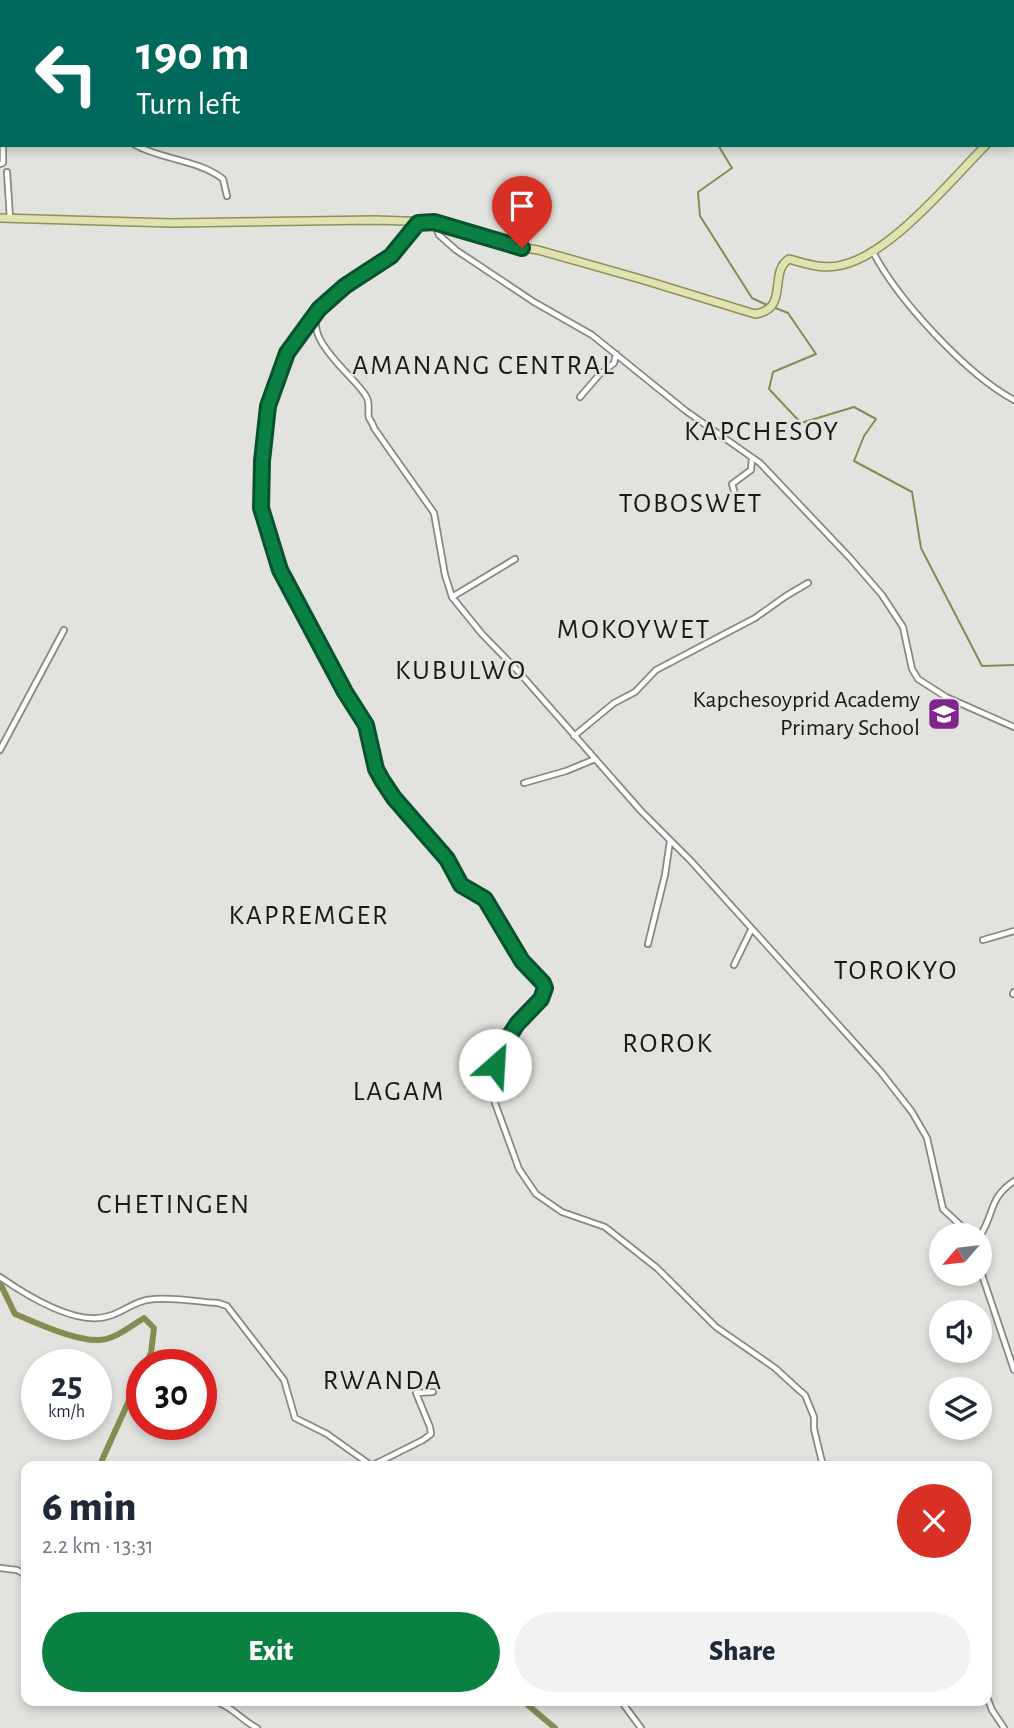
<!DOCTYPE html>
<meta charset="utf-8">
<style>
body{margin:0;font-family:"Alegreya Sans",sans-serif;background:#f2f2f3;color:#1f2937;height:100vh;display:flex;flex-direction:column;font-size:26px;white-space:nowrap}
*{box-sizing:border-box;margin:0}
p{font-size:23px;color:#747a83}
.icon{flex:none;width:38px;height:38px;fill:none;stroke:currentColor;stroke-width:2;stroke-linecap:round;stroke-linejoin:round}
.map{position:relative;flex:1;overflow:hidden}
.details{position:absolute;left:21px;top:1461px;width:971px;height:245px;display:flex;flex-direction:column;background:#fff;border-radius:14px;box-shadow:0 4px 10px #0003}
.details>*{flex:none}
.top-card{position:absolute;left:0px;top:0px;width:1015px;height:147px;box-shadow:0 4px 10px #0003;background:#00695c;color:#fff;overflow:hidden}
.needle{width:46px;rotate:242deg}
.fabs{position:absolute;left:929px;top:1223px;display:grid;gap:14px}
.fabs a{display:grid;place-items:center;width:63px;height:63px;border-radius:50%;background:#fff;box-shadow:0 4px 10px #0003;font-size:35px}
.speed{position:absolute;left:21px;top:1349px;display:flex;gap:14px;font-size:35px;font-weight:700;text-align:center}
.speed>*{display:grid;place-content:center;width:91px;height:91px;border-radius:50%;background:#fff;box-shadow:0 4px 10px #0003;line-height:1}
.speed small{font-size:18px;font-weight:400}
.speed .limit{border:10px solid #d22;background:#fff;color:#111}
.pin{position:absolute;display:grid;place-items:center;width:60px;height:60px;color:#fff;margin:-72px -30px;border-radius:50% 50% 50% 0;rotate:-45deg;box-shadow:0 0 7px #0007}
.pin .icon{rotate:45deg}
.me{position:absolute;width:77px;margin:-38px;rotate:26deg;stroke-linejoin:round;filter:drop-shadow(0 0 5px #0008)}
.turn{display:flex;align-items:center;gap:24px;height:147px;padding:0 21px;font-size:32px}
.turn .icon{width:91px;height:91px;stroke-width:2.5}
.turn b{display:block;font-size:49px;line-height:60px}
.round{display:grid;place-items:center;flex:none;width:74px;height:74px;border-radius:37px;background:#f2f2f3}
.head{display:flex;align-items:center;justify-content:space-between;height:119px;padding:0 21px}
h1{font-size:42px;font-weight:800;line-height:52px}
.primary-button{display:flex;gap:14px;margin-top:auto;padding:14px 21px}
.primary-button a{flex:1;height:80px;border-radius:42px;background:#0b8043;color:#fff;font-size:28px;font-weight:800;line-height:80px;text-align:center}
.primary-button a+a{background:#f2f2f3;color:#1f2937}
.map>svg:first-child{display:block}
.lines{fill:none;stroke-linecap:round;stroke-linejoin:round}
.stream{stroke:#878b52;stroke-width:2}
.river{stroke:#878b52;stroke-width:6}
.minor-casing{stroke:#878784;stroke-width:8}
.major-casing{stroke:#8d9158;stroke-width:10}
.minor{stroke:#fff;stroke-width:4.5}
.major{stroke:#e0e3b0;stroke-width:7}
.route-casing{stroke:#07532c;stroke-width:18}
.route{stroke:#0b8043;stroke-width:12}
.labels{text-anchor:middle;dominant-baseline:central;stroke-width:5;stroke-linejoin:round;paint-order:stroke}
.poi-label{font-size:24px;fill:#191918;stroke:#e2e3df;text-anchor:end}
.quarter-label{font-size:28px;letter-spacing:2px;fill:#191918;stroke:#e2e3df}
</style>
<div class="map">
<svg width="1014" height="1728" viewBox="0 0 1014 1728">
<rect width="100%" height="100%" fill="#e2e3df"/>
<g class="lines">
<path class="stream" d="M608 0V2
M718 145 732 168 698 192 700 216 752 298 767 305
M773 307 788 313 816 354 773 372 769 389 801 423 854 407 876 419 864 436 854 461 912 492 921 548 982 666 1014 665"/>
<path class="river" d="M0 1283 15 1314C37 1323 75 1341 99 1340 114 1340 131 1326 144 1318L154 1328 151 1353 145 1365
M103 1466 102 1460 142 1372
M523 1701 555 1728"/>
<defs>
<path id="minor" d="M0 17 2 18
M0 130H2
M0 139H2
M135 145C163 160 199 160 223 179L227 196
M0 164 3 163V145
M7 172 10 218
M418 223 391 256 362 274 324 304C294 334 353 374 366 396 371 404 367 410 369 418 371 421 373 424 374 428L434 513 445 575 452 597 482 634 517 670 641 811 691 861 880 1071 912 1112 927 1138 943 1209 972 1236
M434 223 439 235 456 250 534 302 592 335 686 411 760 463 850 558 882 595 903 627 912 669 918 679 946 697 1014 727
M873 252C898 300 966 374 1014 400
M319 309 287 353 272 390 268 406 262 461 260 501 262 516 280 570 345 692 366 725 376 769 382 780 394 798 447 859 461 885 473 890 485 900 522 961 543 983 545 988 541 998 517 1024 499 1052 492 1079 495 1103 519 1169 536 1194 562 1212 605 1227 657 1268 716 1327 775 1368 799 1390 805 1395 814 1417V1429L823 1466
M580 397 599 375 614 363 616 354
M735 494 732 484 751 470 752 458
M452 597 515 559
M574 736 614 703 635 692 656 670 755 618 786 596 808 583
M0 750 64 630
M524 783 566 771 595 759
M983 940 1014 931
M648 944 665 875 670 841
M734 965 751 930
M1013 994 1014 992
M980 1236C995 1213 988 1199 1014 1181
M980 1269 1014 1370
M0 1277C26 1295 76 1327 109 1316 125 1311 136 1300 154 1299 175 1297 197 1302 218 1303L227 1306 284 1380 295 1418 327 1434 372 1466
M371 1466 423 1440 431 1434 430 1427 416 1393 433 1392
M0 1568 17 1570 26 1575
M987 1697 992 1710 1004 1728
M214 1701C232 1706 241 1720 257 1728
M621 1701 641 1728"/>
<path id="major" d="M1013 134 1014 133
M0 218 171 223 375 220 434 222 507 245 538 250 644 280 755 314C790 309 768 272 789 259 806 264 824 270 842 265 891 254 950 181 986 145"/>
</defs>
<use href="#minor" class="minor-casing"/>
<use href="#major" class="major-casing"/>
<use href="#minor" class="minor"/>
<use href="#major" class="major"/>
</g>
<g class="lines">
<defs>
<path id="route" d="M495 1065 499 1052 517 1024 541 999 545 988 543 983 522 961 485 899 461 885 447 859 394 798 382 780 376 769 366 725 345 692 280 570 261 508 262 461 268 406 287 353 319 309 345 286 391 256 418 223 434 222 522 248"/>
</defs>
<use href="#route" class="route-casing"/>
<use href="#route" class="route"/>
</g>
<defs>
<symbol id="school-square" viewBox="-11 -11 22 22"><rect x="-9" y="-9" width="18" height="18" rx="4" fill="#81238e" stroke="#e2e3df"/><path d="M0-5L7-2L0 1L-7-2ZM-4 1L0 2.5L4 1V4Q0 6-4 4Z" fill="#fff"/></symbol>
</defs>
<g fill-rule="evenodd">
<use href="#school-square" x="925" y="695" width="38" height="38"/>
</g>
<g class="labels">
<g class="poi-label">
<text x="920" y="700">Kapchesoyprid Academy<tspan x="920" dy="28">Primary School</tspan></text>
</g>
<g class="quarter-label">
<text x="484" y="366">AMANANG CENTRAL</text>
<text x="762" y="432">KAPCHESOY</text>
<text x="691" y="504">TOBOSWET</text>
<text x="634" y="630">MOKOYWET</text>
<text x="461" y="671">KUBULWO</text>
<text x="309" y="916">KAPREMGER</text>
<text x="896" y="971">TOROKYO</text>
<text x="668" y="1044">ROROK</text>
<text x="399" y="1092">LAGAM</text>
<text x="174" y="1205">CHETINGEN</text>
<text x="383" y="1381">RWANDA</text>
</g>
</g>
</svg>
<div class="fabs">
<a><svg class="needle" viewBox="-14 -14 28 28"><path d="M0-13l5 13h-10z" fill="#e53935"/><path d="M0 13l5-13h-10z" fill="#747a83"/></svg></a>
<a><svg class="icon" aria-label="sound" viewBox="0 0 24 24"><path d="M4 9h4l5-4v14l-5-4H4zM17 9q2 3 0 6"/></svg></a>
<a><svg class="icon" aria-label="layers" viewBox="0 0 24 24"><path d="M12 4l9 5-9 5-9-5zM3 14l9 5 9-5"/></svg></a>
</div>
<div class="speed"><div>25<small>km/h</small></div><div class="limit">30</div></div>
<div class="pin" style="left:522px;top:248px;background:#d93025"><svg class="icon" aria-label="arrive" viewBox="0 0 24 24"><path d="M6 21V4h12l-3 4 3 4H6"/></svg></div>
<svg class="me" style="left:495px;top:1065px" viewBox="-20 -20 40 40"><circle r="19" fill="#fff"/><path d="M0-13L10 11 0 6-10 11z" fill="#0b8043"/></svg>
<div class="top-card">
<div class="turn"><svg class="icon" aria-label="left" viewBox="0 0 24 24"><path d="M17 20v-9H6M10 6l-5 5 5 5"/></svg><div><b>190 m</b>Turn left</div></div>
</div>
<section class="details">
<div class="head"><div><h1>6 min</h1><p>2.2 km · 13:31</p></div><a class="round" style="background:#d93025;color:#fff"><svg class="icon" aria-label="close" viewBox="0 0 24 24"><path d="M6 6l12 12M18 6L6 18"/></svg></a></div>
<div class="primary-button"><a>Exit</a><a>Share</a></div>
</section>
</div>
